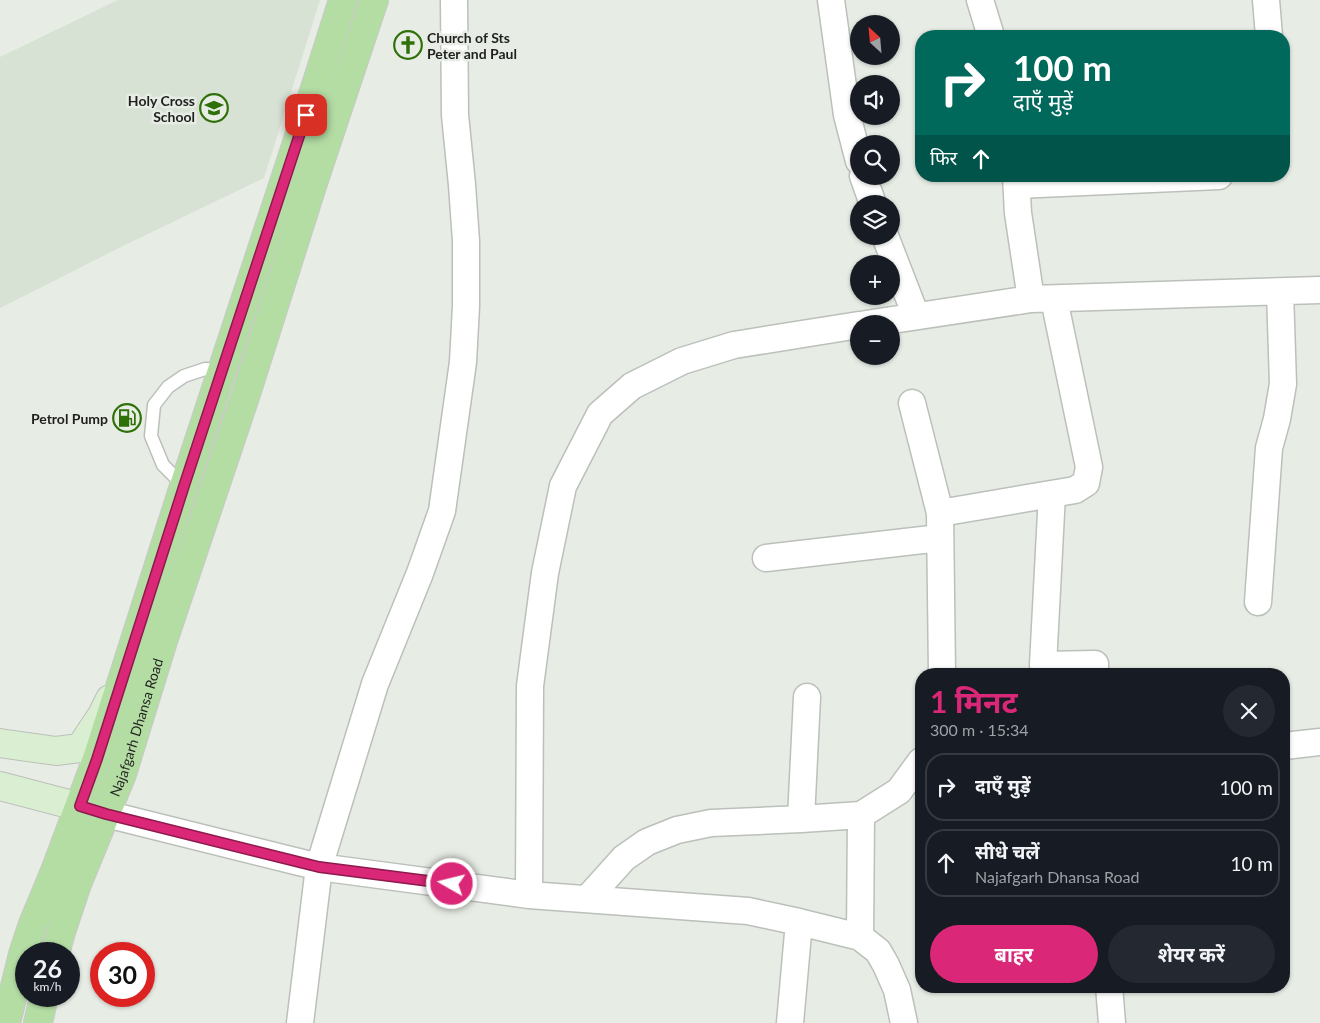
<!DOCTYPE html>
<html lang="hi">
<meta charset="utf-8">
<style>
body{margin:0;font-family:Lato,"Noto Sans Devanagari",sans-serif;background:#242831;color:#f1f3f6;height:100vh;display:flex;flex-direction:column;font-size:19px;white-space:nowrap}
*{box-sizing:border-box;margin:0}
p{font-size:16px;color:#9ea1a6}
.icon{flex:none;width:28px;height:28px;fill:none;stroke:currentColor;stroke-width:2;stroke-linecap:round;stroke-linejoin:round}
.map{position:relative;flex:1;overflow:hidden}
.sheet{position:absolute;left:915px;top:668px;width:375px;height:325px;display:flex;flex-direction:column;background:#171b24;border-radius:20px;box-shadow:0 1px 4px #0004}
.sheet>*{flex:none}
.hud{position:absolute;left:915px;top:30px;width:375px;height:152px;border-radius:20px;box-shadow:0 1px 4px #0004;background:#00695c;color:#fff;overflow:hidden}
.needle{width:32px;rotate:334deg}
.fabs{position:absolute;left:850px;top:15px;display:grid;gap:10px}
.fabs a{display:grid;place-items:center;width:50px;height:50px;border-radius:50%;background:#171b24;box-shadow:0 1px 4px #0004;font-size:25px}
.speed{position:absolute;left:15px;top:942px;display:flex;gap:10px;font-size:25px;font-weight:700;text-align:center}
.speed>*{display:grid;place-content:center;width:65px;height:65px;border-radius:50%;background:#171b24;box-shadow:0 1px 4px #0004;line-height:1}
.speed small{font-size:12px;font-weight:400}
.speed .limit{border:8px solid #d22;background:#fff;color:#111}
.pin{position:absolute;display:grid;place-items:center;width:42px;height:42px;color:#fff;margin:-21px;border-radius:10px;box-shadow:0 2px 8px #0006}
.me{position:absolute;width:55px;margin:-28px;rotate:278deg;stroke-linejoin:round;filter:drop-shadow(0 0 4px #0008)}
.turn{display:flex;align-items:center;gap:18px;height:105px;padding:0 15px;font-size:22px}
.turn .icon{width:65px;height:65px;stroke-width:2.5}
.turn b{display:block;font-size:35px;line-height:42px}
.then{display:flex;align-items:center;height:48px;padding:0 15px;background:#0003;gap:10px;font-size:19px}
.round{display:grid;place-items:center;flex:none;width:52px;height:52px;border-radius:26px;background:#242831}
.head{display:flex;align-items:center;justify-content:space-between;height:85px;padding:0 15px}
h1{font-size:30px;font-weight:700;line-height:38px;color:#db2777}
.button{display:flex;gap:10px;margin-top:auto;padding:10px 15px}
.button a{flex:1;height:58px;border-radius:30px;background:#db2777;color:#fff;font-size:20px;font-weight:700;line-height:58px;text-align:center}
.button a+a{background:#242831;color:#f1f3f6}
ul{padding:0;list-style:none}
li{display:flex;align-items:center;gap:15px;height:68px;margin:0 10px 8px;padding:0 5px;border:2px solid #363941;border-radius:20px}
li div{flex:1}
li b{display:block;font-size:19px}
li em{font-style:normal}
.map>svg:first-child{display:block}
.built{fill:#d7e1d4}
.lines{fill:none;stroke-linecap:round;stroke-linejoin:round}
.lane-casing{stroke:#bbc0ba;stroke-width:15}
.street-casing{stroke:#bbc0ba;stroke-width:29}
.secondary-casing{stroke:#bbc0ba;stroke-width:30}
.primary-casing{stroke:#c9c9c9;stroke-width:30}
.lane{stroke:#fff;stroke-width:12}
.street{stroke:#fff;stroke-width:26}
.secondary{stroke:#daeed1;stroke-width:28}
.primary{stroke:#b4dda4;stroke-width:28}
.route-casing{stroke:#8e194d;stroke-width:12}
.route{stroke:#db2777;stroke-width:9}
.labels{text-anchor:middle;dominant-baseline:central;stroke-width:5;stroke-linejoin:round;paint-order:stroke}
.poi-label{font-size:14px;font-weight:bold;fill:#1f201e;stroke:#e7ece5;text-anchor:end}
.street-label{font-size:14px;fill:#1f201e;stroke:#e7ece5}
</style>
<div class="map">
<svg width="1320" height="1023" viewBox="0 0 1320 1023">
<rect width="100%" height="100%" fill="#e7ece5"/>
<path class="built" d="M118 0H320L264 178 125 245 0 308V57Z"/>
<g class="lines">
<defs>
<path id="lane" d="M184 486 163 465 151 436 154 405 168 387 184 376 205 369 222 370"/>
<path id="street" d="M831 0 847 115 859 161
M980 0 991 36
M1266 0 1269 36
M863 176 873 204
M1016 176 1018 213 1031 299
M1017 185 1219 176
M885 236 916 316
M866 324 1031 299 1320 290
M912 403 940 513
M1052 494 1043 665 1095 664V674
M766 558 940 538
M1258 602 1269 448 1277 419 1283 384 1280 292
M942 674 940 513 1075 490 1086 483 1089 467 1054 299
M1284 746 1320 742
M106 814 319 867 529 895 748 911 799 922 860 937 878 951 886 965 897 990 904 1023
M801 819 807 697
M529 895 530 686 545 573 563 486 600 414 632 386 682 361 734 345 859 325
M588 898 624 858 647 842 677 830 711 823 801 819 861 815 899 791 921 761
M860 937 861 815
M1109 986 1112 1023
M300 1023 319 867 375 684 420 573 442 511 463 362 466 306V241L462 185 455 115 454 0
M790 1023 799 922"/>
<path id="secondary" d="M0 743 56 751 80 748 102 715 110 699
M0 786 103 813"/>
<g id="primary">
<path id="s1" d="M55 954 61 932 77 884 122 774 163 641 246 394 313 183 374 0"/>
<path d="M6 1023 23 954 33 924 55 871 97 759 184 486 318 79 343 0"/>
<path d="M38 1023 44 996"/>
</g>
</defs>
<use href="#lane" class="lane-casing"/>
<use href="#street" class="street-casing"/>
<use href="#secondary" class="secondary-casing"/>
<use href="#primary" class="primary-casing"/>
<use href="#lane" class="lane"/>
<use href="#street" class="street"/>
<use href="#secondary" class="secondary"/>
<use href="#primary" class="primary"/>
</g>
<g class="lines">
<defs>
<path id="route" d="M306 115 184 486 97 759 80 806 106 814 319 867 452 884"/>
</defs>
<use href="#route" class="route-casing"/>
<use href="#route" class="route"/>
</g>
<defs>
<symbol id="church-ring" viewBox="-11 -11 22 22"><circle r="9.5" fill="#e7ece5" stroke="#2f7008" stroke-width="1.5"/><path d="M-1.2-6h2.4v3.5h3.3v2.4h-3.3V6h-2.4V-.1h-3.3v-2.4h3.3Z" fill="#2f7008"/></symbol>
<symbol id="school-ring" viewBox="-11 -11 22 22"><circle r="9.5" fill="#e7ece5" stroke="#2f7008" stroke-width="1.5"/><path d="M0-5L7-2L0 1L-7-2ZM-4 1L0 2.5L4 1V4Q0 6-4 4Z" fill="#2f7008"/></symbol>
<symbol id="fuel-ring" viewBox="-11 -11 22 22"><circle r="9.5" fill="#e7ece5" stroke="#2f7008" stroke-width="1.5"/><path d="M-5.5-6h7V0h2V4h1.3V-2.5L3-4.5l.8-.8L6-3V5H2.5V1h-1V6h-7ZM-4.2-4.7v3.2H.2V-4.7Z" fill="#2f7008"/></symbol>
</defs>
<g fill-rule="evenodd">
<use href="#church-ring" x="392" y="29" width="32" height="32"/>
<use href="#school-ring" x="198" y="92" width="32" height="32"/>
<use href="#fuel-ring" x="111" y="402" width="32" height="32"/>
</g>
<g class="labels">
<g class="poi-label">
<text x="427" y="37" text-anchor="start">Church of Sts<tspan x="427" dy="16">Peter and Paul</tspan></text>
<text x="195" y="100">Holy Cross<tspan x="195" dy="16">School</tspan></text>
<text x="108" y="418">Petrol Pump</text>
</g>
<g class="street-label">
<text stroke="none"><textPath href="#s1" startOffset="241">Najafgarh Dhansa Road</textPath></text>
</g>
</g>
</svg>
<div class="fabs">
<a><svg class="needle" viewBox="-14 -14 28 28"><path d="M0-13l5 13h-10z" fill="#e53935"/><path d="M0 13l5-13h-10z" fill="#9ea1a6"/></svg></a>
<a><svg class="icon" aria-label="sound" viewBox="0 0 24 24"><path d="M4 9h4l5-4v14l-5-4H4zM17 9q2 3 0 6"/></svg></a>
<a><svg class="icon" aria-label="search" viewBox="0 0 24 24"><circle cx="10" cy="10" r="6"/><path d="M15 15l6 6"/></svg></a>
<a><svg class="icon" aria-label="layers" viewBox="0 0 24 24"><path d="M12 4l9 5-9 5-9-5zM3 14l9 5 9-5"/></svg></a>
<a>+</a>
<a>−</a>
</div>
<div class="speed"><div>26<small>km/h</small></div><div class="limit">30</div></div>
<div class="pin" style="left:306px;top:115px;background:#d93025"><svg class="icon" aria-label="arrive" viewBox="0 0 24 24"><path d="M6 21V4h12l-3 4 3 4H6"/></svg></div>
<svg class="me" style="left:452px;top:884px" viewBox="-20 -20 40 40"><circle r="17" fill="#db2777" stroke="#fff" stroke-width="3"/><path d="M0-11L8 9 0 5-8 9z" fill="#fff"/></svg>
<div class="hud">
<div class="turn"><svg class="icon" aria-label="right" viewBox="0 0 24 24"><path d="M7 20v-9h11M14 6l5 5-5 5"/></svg><div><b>100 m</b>दाएँ मुड़ें</div></div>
<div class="then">फिर<svg class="icon" aria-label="ahead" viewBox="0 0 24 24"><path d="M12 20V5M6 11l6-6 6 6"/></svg></div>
</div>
<section class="sheet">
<div class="head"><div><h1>1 मिनट</h1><p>300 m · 15:34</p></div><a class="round"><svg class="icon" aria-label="close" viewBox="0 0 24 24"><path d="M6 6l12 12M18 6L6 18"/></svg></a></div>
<ul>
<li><svg class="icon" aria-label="right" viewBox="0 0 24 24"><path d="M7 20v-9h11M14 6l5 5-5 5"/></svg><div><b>दाएँ मुड़ें</b></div><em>100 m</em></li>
<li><svg class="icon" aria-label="ahead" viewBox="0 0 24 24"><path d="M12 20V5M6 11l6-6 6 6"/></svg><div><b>सीधे चलें</b><p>Najafgarh Dhansa Road</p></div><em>10 m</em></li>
</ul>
<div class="button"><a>बाहर</a><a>शेयर करें</a></div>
</section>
</div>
